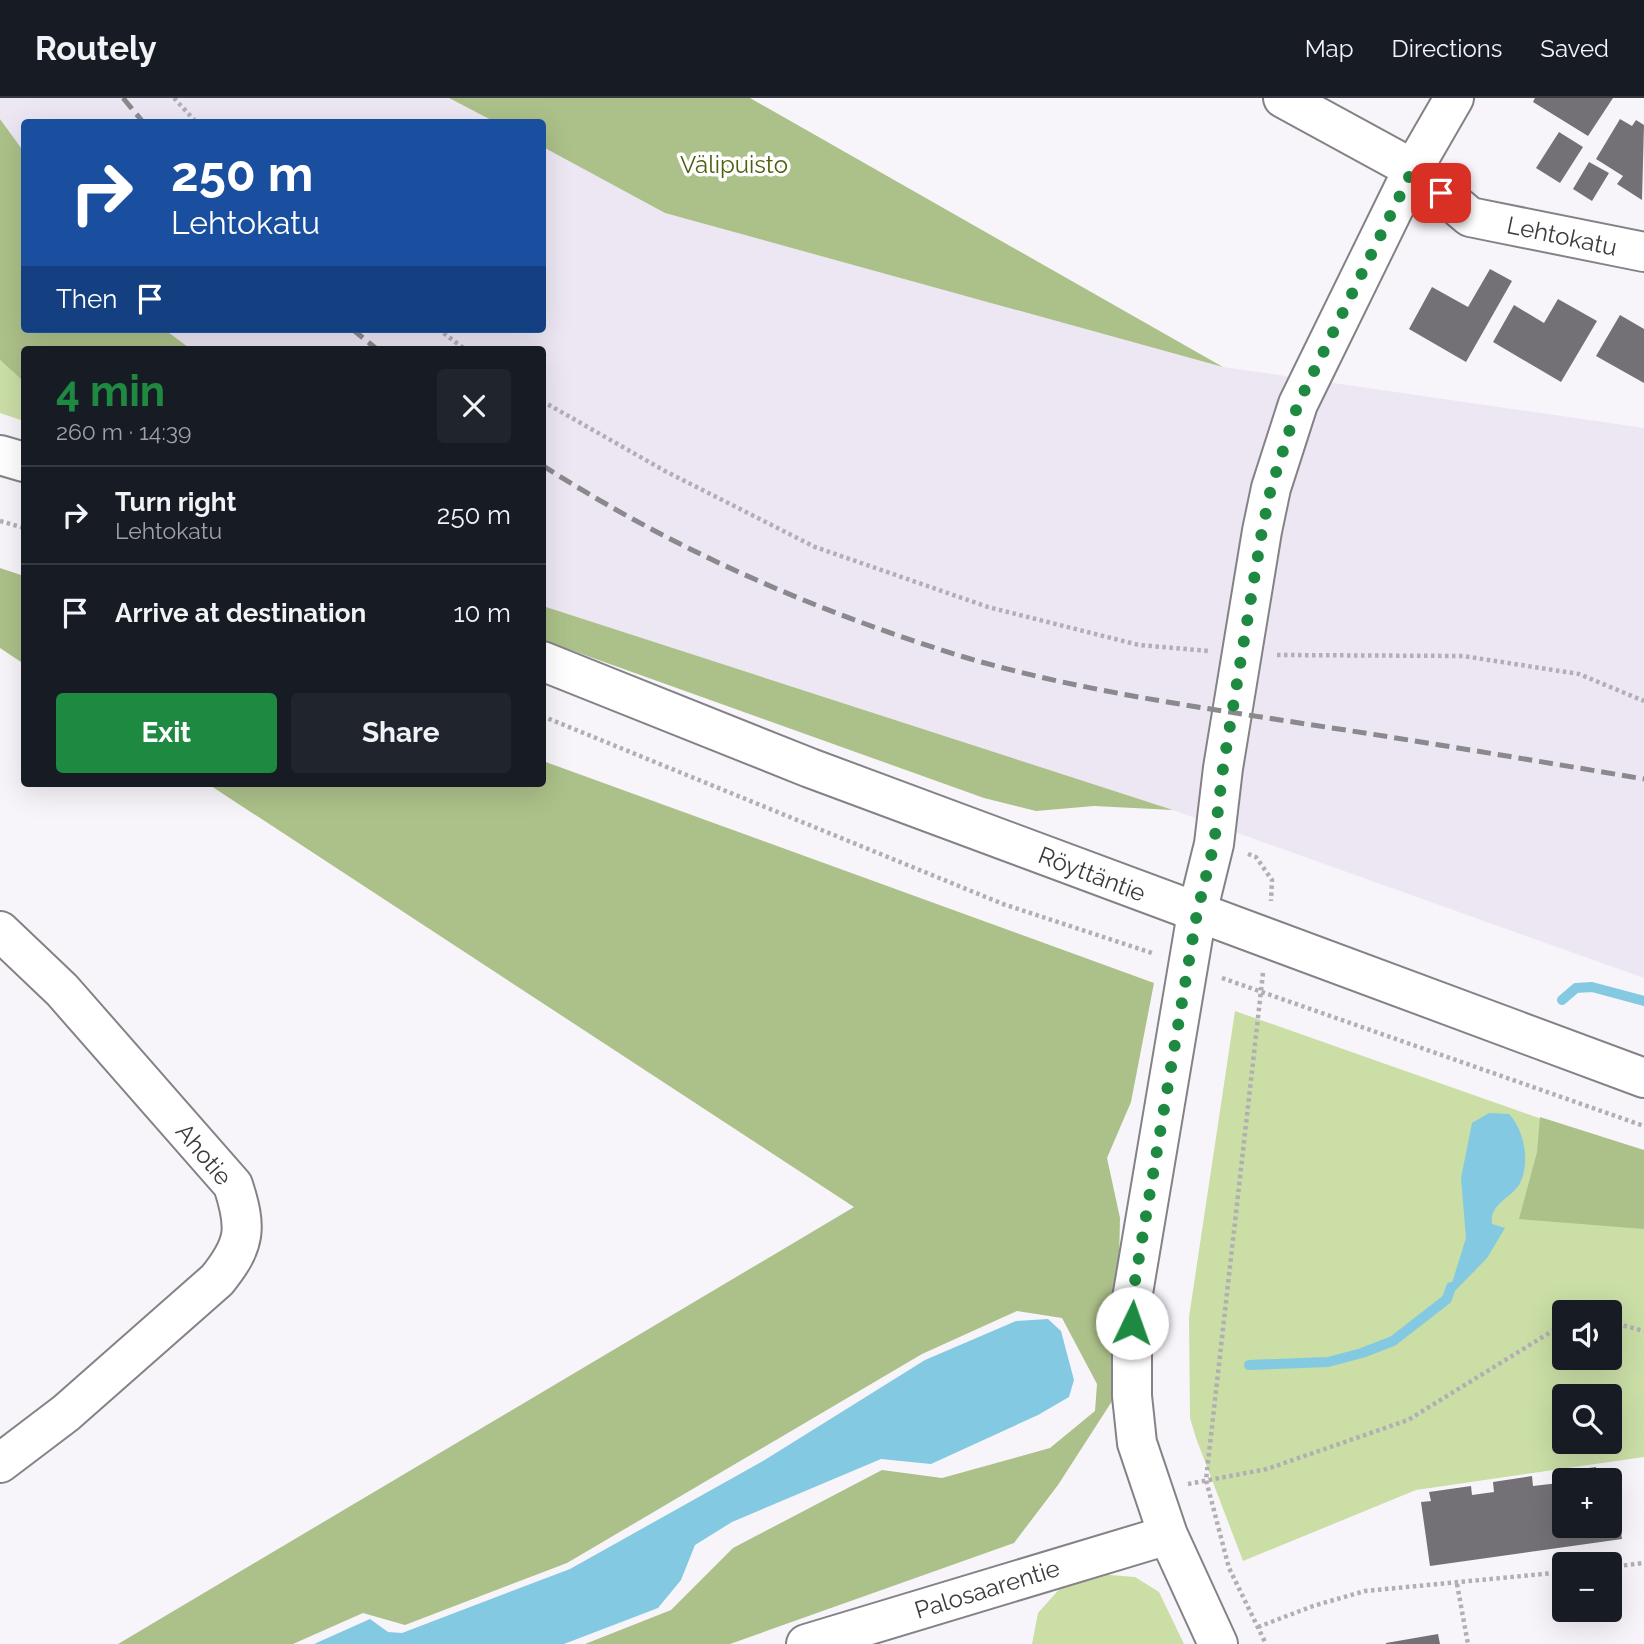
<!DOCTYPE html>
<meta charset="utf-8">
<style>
body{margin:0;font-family:Raleway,sans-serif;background:#20242c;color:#f1f3f6;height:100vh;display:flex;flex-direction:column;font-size:26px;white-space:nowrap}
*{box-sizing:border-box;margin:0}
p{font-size:23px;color:#9ea1a6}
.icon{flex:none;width:38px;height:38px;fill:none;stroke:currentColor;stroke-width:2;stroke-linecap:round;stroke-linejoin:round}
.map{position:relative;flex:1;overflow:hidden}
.details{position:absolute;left:21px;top:248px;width:525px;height:441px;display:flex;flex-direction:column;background:#171b24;border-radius:7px;box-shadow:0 7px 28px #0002}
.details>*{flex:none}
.hud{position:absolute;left:21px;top:21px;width:525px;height:214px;border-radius:7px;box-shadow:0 7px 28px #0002;background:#1a4fa0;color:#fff;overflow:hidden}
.controls{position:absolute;left:1552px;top:1202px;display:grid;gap:14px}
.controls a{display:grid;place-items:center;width:70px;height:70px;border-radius:7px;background:#171b24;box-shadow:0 7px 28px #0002;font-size:35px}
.pin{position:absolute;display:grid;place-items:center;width:60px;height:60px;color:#fff;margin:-30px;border-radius:14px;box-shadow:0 4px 10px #0006}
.me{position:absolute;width:77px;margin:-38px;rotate:3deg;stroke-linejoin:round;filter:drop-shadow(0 0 5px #0008)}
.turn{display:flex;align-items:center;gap:24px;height:147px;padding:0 35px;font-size:32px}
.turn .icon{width:91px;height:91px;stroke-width:2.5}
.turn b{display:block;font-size:49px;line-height:60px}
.then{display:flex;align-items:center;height:66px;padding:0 35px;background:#0003;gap:14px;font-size:26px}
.round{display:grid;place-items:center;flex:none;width:74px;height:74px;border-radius:7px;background:#20242c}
.head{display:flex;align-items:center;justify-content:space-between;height:119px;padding:0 35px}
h1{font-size:42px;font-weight:700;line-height:52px;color:#1e8a41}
.cta{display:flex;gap:14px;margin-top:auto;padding:14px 35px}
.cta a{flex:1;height:80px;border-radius:7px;background:#1e8a41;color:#fff;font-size:28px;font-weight:700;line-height:80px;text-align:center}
.cta a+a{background:#20242c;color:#f1f3f6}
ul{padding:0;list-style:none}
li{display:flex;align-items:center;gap:21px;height:98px;padding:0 35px;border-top:2px solid #363941}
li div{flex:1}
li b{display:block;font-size:26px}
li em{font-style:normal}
header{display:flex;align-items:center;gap:42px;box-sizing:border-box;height:98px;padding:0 35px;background:#171b24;border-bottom:2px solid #363941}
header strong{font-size:33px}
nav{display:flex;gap:38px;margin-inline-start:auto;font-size:24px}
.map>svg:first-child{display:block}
.built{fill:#ece7f3}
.green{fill:#cadea6;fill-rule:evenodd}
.forest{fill:#acc089}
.water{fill:#83c9e1}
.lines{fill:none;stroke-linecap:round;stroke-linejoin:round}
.stream{stroke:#83c9e1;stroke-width:10}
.building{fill:#737176;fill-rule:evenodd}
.street-casing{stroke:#848286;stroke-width:42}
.secondary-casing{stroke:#848286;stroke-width:42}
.path{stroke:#b1afb3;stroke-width:4.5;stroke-dasharray:3.5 3.5;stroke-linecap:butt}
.street{stroke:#fff;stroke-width:38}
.secondary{stroke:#fff;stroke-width:38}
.rail{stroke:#8a898c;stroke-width:5;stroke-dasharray:14 7;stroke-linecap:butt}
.route{stroke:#1e8a41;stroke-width:12;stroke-dasharray:0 21.6}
.labels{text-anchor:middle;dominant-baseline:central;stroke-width:7;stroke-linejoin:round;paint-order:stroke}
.park-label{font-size:24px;fill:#4a600c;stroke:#fff}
.street-label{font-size:24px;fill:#3c3b3d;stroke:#fff}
</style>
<header>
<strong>Routely</strong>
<nav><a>Map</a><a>Directions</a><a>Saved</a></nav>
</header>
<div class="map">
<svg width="1644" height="1546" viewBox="0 0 1644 1546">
<rect width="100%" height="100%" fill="#f7f5fa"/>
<path class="built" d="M0 0H449L495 24H24V54L0 21Z
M543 49 665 115 1223 269 1644 330V880L1173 712 543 508 542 252H192L164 231H542Z"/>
<path class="green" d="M0 262 24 284V323L0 315Z
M1235 913 1644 1057V1359L1416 1392 1243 1463 1196 1340 1190 1320 1189 1219ZM1564 1214H1610V1260H1564ZM1564 1298H1610V1344H1564Z
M1098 1476 1135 1479 1159 1494 1184 1546H1032L1038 1515 1063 1487Z"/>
<path class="forest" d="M449 0H750L1223 269 665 115 543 49 542 24H495Z
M0 21 24 54V231H164L192 252H24V284L0 262Z
M0 470 24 478V566L0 550Z
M543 508 1173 712 1094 708 1036 713 984 700 551 545 543 541Z
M543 663 1154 885 1131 1004 1107 1060 1120 1120 1116 1297 1058 1387 1014 1445 730 1546H585L671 1512 733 1450 882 1372 942 1380 1050 1350 1095 1313 1097 1286 1062 1220 1017 1213 922 1256 567 1465 405 1527 363 1515 293 1546H118L854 1109 208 686H542Z
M1540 1019 1644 1052V1131L1519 1121 1537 1054Z"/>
<path class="water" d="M1489 1015 1509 1016C1524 1032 1530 1062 1521 1083 1514 1100 1489 1104 1492 1126L1505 1130 1487 1160 1447 1201 1466 1140 1461 1080 1472 1025Z
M1048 1221 1061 1233 1074 1282 1069 1299 1038 1317 931 1366 881 1361 732 1424 695 1447 681 1482 658 1510 564 1546H314L370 1521 388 1534 402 1535 570 1471 763 1363 925 1262 1016 1223Z"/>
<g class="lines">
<path class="stream" d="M1562 902 1576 890 1592 889 1644 903
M1249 1267 1328 1264 1362 1255 1393 1243 1447 1201 1451 1189"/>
</g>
<path class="building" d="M1535 0H1613L1588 38 1533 4Z
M1620 21 1632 28 1636 22 1644 27 1642 102 1617 86 1623 78 1596 61Z
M1559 34 1583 49 1560 85 1536 70Z
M1589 64 1609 75 1592 103 1573 91Z
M1490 171 1512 183 1466 264 1409 231 1432 189 1468 209Z
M1558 201 1597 223 1561 284 1493 244 1514 207 1544 225Z
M1620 217 1644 231V285L1596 258Z
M1596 1369 1597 1379 1613 1377 1622 1441 1430 1468 1421 1404 1431 1403 1429 1394 1471 1388 1472 1397 1494 1394 1493 1384 1532 1378 1533 1388 1559 1385 1558 1374ZM1564 1382H1610V1428H1564Z
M1438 1536 1440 1546H1386V1545Z"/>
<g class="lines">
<defs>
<path id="street" d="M1283 0 1413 71 1470 119 1644 154
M0 833 62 892 233 1087C247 1130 246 1146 217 1182L66 1315 0 1365
M806 1546 1168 1437
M1218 1546 1168 1437 1137 1345 1132 1298V1201L1197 815 1214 746 1223 670 1262 433 1271 390 1298 306 1413 71 1454 0"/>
<path id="secondary" d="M0 357 24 364
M542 563 810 670 1644 980"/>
</defs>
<use href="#street" class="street-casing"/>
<use href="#secondary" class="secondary-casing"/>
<path class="path" d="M174 0 196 24
M438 231 466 252
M542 303 665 373 815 449 988 509 1139 547 1209 553
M0 423 24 430
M1277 557 1463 558 1579 576 1644 603
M542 618 1003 806 1155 856
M1248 756 1256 759 1272 782 1271 803
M1263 875 1206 1382 1229 1470 1266 1546
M1222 880 1644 1028
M1610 1224 1644 1233
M1188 1386 1267 1371 1408 1322 1554 1232 1564 1229
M1610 1469 1644 1465
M1457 1486 1468 1546
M1258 1529 1313 1508 1365 1493 1564 1474"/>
<use href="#street" class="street"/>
<use href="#secondary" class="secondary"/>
<path class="rail" d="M123 0 143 24
M352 231 378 252
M542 367C672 451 817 514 964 559 1075 592 1192 608 1306 626 1419 643 1531 662 1644 681"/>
</g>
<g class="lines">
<path class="route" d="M1132 1225V1201L1197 815 1214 746 1223 670 1262 433 1271 390 1298 306 1413 71 1441 95"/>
</g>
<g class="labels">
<g class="park-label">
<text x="734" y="66">Välipuisto</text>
</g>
<g class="street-label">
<text transform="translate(1562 138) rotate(12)">Lehtokatu</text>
<text transform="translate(1092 776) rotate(21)">Röyttäntie</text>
<text transform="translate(204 1056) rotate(50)">Ahotie</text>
<text transform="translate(987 1491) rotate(-17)">Palosaarentie</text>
</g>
</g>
</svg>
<div class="controls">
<a><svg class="icon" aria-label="sound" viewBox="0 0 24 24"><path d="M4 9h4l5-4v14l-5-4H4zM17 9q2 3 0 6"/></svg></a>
<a><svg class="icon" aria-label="search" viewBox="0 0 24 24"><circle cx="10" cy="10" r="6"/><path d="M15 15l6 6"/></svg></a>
<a>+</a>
<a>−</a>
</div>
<div class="pin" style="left:1441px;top:95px;background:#d93025"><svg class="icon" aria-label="arrive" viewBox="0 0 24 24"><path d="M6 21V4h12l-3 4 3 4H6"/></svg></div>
<svg class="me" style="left:1132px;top:1225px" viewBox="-20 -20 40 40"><circle r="19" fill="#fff"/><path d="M0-13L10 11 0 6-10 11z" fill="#1e8a41"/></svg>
<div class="hud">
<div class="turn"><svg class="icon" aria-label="right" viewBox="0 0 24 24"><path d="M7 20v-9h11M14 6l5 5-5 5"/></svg><div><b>250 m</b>Lehtokatu</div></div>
<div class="then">Then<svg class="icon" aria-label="arrive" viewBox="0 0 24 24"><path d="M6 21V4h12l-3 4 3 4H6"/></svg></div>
</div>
<section class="details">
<div class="head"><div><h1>4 min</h1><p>260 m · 14:39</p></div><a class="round"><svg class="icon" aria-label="close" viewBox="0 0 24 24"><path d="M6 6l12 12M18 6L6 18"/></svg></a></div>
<ul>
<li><svg class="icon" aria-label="right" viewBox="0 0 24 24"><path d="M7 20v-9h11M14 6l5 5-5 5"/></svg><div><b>Turn right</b><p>Lehtokatu</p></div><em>250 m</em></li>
<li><svg class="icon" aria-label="arrive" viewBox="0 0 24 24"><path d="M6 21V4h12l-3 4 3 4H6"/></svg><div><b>Arrive at destination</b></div><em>10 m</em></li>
</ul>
<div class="cta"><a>Exit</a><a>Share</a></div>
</section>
</div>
